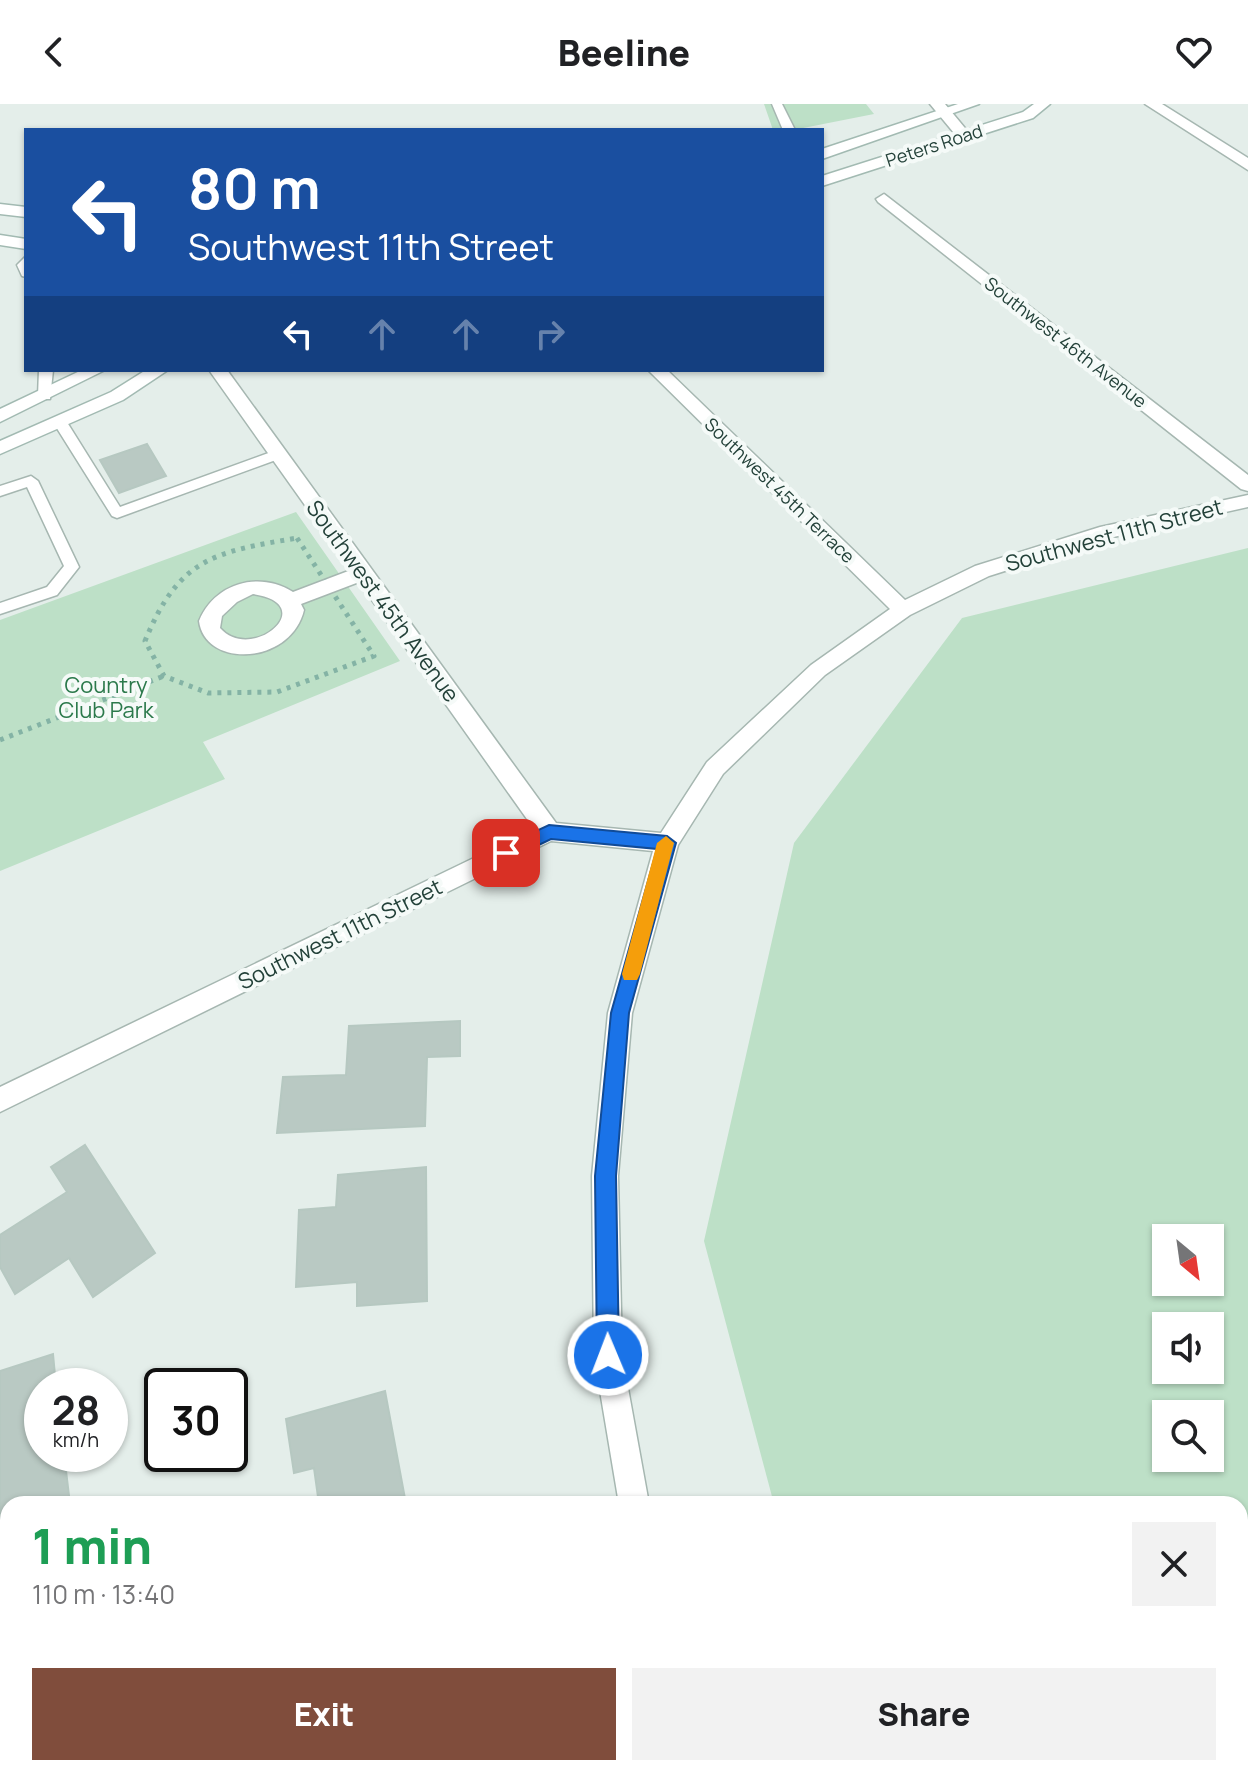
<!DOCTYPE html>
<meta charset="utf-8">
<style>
body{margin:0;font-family:Manrope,sans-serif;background:#f2f2f2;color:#202124;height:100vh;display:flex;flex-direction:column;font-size:30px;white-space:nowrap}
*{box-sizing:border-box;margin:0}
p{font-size:26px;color:#757577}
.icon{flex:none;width:44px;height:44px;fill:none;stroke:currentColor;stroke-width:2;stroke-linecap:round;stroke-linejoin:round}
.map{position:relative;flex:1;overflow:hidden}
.sheet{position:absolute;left:0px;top:1392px;width:1248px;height:280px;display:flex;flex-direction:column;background:#fff;border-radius:24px 24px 0 0;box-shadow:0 2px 6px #0004}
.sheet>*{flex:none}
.banner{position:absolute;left:24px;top:24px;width:800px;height:244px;border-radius:0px;box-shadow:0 2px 6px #0004;background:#1a4fa0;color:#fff;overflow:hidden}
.needle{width:52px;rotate:151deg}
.fabs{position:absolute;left:1152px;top:1120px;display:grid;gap:16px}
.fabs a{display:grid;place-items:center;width:72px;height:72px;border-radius:0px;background:#fff;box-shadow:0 2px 6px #0004;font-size:40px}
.speed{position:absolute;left:24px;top:1264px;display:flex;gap:16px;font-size:40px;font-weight:700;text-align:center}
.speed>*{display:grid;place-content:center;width:104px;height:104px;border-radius:50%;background:#fff;box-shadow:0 2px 6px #0004;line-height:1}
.speed small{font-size:20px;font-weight:400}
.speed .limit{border:4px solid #111;border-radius:12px;background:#fff;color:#111}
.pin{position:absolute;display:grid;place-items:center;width:68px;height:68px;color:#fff;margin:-34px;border-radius:16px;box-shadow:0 4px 12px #0006}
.me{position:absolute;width:88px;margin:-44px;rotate:359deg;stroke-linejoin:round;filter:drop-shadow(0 0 6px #0008)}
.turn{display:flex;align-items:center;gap:28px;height:168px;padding:0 32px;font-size:36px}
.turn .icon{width:104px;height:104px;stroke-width:2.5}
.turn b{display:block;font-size:56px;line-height:68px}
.lanes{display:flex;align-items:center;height:76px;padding:0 32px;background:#0003;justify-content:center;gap:40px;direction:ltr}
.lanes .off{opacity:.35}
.round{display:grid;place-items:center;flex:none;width:84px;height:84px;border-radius:0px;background:#f2f2f2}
.head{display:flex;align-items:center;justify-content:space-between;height:136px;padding:0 32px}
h1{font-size:48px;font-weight:800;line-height:60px;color:#1e9e55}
.action{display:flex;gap:16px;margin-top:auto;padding:16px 32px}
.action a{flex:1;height:92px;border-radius:0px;background:#804d3c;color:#fff;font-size:32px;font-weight:800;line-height:92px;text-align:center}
.action a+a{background:#f2f2f2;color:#202124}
header{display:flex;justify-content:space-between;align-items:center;height:104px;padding:0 32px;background:#fff;font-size:36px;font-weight:800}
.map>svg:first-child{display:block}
.green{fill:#bde0c7;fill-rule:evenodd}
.building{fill:#b9c9c3;stroke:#b6c8c1;stroke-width:2}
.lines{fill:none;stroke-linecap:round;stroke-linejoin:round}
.lane-casing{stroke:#a6b7b1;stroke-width:3}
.street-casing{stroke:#a6b7b1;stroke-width:3}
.secondary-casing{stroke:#a2bab2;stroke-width:3}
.path{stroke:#84b3a5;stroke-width:5;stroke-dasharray:4 6;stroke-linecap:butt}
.lane{fill:#fff;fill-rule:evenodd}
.street{fill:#fff;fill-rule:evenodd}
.secondary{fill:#fff;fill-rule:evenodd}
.route{fill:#1a73e8;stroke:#114b97;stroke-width:2}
.slow{fill:#f59e0b}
.labels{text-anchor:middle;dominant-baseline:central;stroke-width:8;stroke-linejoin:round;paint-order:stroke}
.far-street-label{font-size:18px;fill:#234139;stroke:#f5faf8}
.street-label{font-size:22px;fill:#234139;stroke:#f5faf8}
.park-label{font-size:22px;fill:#2b794b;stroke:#f5faf8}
</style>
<header><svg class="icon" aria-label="back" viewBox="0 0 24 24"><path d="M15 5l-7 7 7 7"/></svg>Beeline<svg class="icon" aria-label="heart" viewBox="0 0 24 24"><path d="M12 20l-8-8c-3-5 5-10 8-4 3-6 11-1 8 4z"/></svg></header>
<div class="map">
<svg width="1248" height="1672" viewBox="0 0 1248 1672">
<rect width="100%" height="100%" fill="#e4eeea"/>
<path class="green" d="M764 0H866L874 10 793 26H773Z
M296 408 400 557 203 638 225 675 0 767V516Z
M1248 444V1672H834L832 1664H1240V1400H774L704 1137 794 739 962 514ZM1166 1134H1210V1178H1166ZM1166 1222H1210V1266H1166ZM1166 1310H1210V1354H1166Z"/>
<path class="building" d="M147 340 166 372 119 389 100 356Z
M460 917V952L427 953 425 1022 277 1029 283 973 346 971 349 922Z
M85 1041 155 1149 93 1193 69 1154 15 1190 0 1163V1131L67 1088 51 1063Z
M426 1063 427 1197 357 1202V1178L296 1183 299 1106 336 1103 338 1071Z
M53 1250 56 1282H42V1350H64L70 1400H8V1423L0 1426V1267Z
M385 1287 406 1400H319L314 1364 294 1369 286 1315Z
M8 1541V1664H100V1672H0V1543Z
M285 1664H442L415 1672H286Z"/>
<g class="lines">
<defs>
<path id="lane" d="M772 0H782L795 26H783Z
M26 152V173L22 172 17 161Z
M39 266H53L50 295H40L38 292Z
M60 314 65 315 120 403 274 347H284L286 350 284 353 117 414 112 412 53 318Z
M31 372 38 377 79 463 57 491 0 510V499L47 483 64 462 27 383 0 392V382Z"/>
<path id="street" d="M930 0H945L969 29V35H959Z
M1145 0H1162L1248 54V66Z
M884 90 1248 371V387L1241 385 878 98 876 95Z
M209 266H227L556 719 661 729 707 658 811 561 890 505 648 266H667L905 496 975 462 1100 423 1248 391V403L1109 434 989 472 910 511 825 571 723 670 678 741 632 909 618 1072 622 1251 649 1400H619L594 1251 592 1072 608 909 653 747 551 737 0 1008V983L534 725 359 478 301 500 304 506C291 561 205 565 199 517 214 480 258 466 293 488L351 466ZM253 490C322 500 252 560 220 524L222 512 237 498Z
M682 1664H716L718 1672H684Z"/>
<path id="secondary" d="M958 0H979L822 55V45Z
M1034 0H1050L1033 14 822 82V72L1023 8Z
M0 100 26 103V113L0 110Z
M0 131 26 135V145L0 141Z
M82 266H105L0 318V305Z
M146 266H168L123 296 0 350V337L111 288Z"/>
</defs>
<use href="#lane" class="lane-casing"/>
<use href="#street" class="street-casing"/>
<use href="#secondary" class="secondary-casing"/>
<path class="path" d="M297 434 374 552 277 588 208 589 164 572 145 537C179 454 214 448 297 434Z
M0 636 164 572"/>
<use href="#lane" class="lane"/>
<use href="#street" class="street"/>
<use href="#secondary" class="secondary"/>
</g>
<path class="route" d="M549 721 667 732 676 739 629 909 616 1072 619 1251 616 1258 608 1262 600 1258 597 1251 595 1072 611 909 657 745 551 735 512 754H500L497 749 500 744Z"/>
<path class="slow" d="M666 732 674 739 640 870 637 876H624L622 870 657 739Z"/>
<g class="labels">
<g class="far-street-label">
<text transform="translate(934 41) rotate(-18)">Peters Road</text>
<text transform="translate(1066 238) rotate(38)">Southwest 46th Avenue</text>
<text transform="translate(780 386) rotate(44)">Southwest 45th Terrace</text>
</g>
<g class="street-label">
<text transform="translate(1114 431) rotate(-15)">Southwest 11th Street</text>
<text transform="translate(383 497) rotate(54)">Southwest 45th Avenue</text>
<text transform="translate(340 830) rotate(-26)">Southwest 11th Street</text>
</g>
<g class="park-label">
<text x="106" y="581">Country<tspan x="106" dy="25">Club Park</tspan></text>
</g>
</g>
</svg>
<div class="fabs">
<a><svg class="needle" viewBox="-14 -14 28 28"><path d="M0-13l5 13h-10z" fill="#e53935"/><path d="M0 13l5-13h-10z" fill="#757577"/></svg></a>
<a><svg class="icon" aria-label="sound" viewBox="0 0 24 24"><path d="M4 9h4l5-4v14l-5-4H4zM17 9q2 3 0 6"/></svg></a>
<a><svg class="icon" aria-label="search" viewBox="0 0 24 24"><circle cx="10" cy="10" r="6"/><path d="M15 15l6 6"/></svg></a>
</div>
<div class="speed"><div>28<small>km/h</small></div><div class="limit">30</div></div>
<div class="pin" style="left:506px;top:749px;background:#d93025"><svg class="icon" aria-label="arrive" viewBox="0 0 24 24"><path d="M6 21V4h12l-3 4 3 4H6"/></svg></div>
<svg class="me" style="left:608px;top:1251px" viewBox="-20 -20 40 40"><circle r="17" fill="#1a73e8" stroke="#fff" stroke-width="3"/><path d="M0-11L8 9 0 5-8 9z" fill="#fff"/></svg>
<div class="banner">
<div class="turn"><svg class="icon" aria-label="left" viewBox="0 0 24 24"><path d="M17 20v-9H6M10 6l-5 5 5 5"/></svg><div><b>80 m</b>Southwest 11th Street</div></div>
<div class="lanes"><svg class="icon" aria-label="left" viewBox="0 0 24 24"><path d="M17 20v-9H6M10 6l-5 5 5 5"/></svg><svg class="icon off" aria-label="ahead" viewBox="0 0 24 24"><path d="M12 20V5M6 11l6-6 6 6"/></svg><svg class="icon off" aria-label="ahead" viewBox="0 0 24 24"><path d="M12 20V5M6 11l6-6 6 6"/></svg><svg class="icon off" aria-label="right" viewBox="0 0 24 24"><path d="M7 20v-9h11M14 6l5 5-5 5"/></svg></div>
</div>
<section class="sheet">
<div class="head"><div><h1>1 min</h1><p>110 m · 13:40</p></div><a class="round"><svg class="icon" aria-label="close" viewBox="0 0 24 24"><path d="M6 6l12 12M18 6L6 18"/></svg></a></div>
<div class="action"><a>Exit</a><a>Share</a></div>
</section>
</div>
